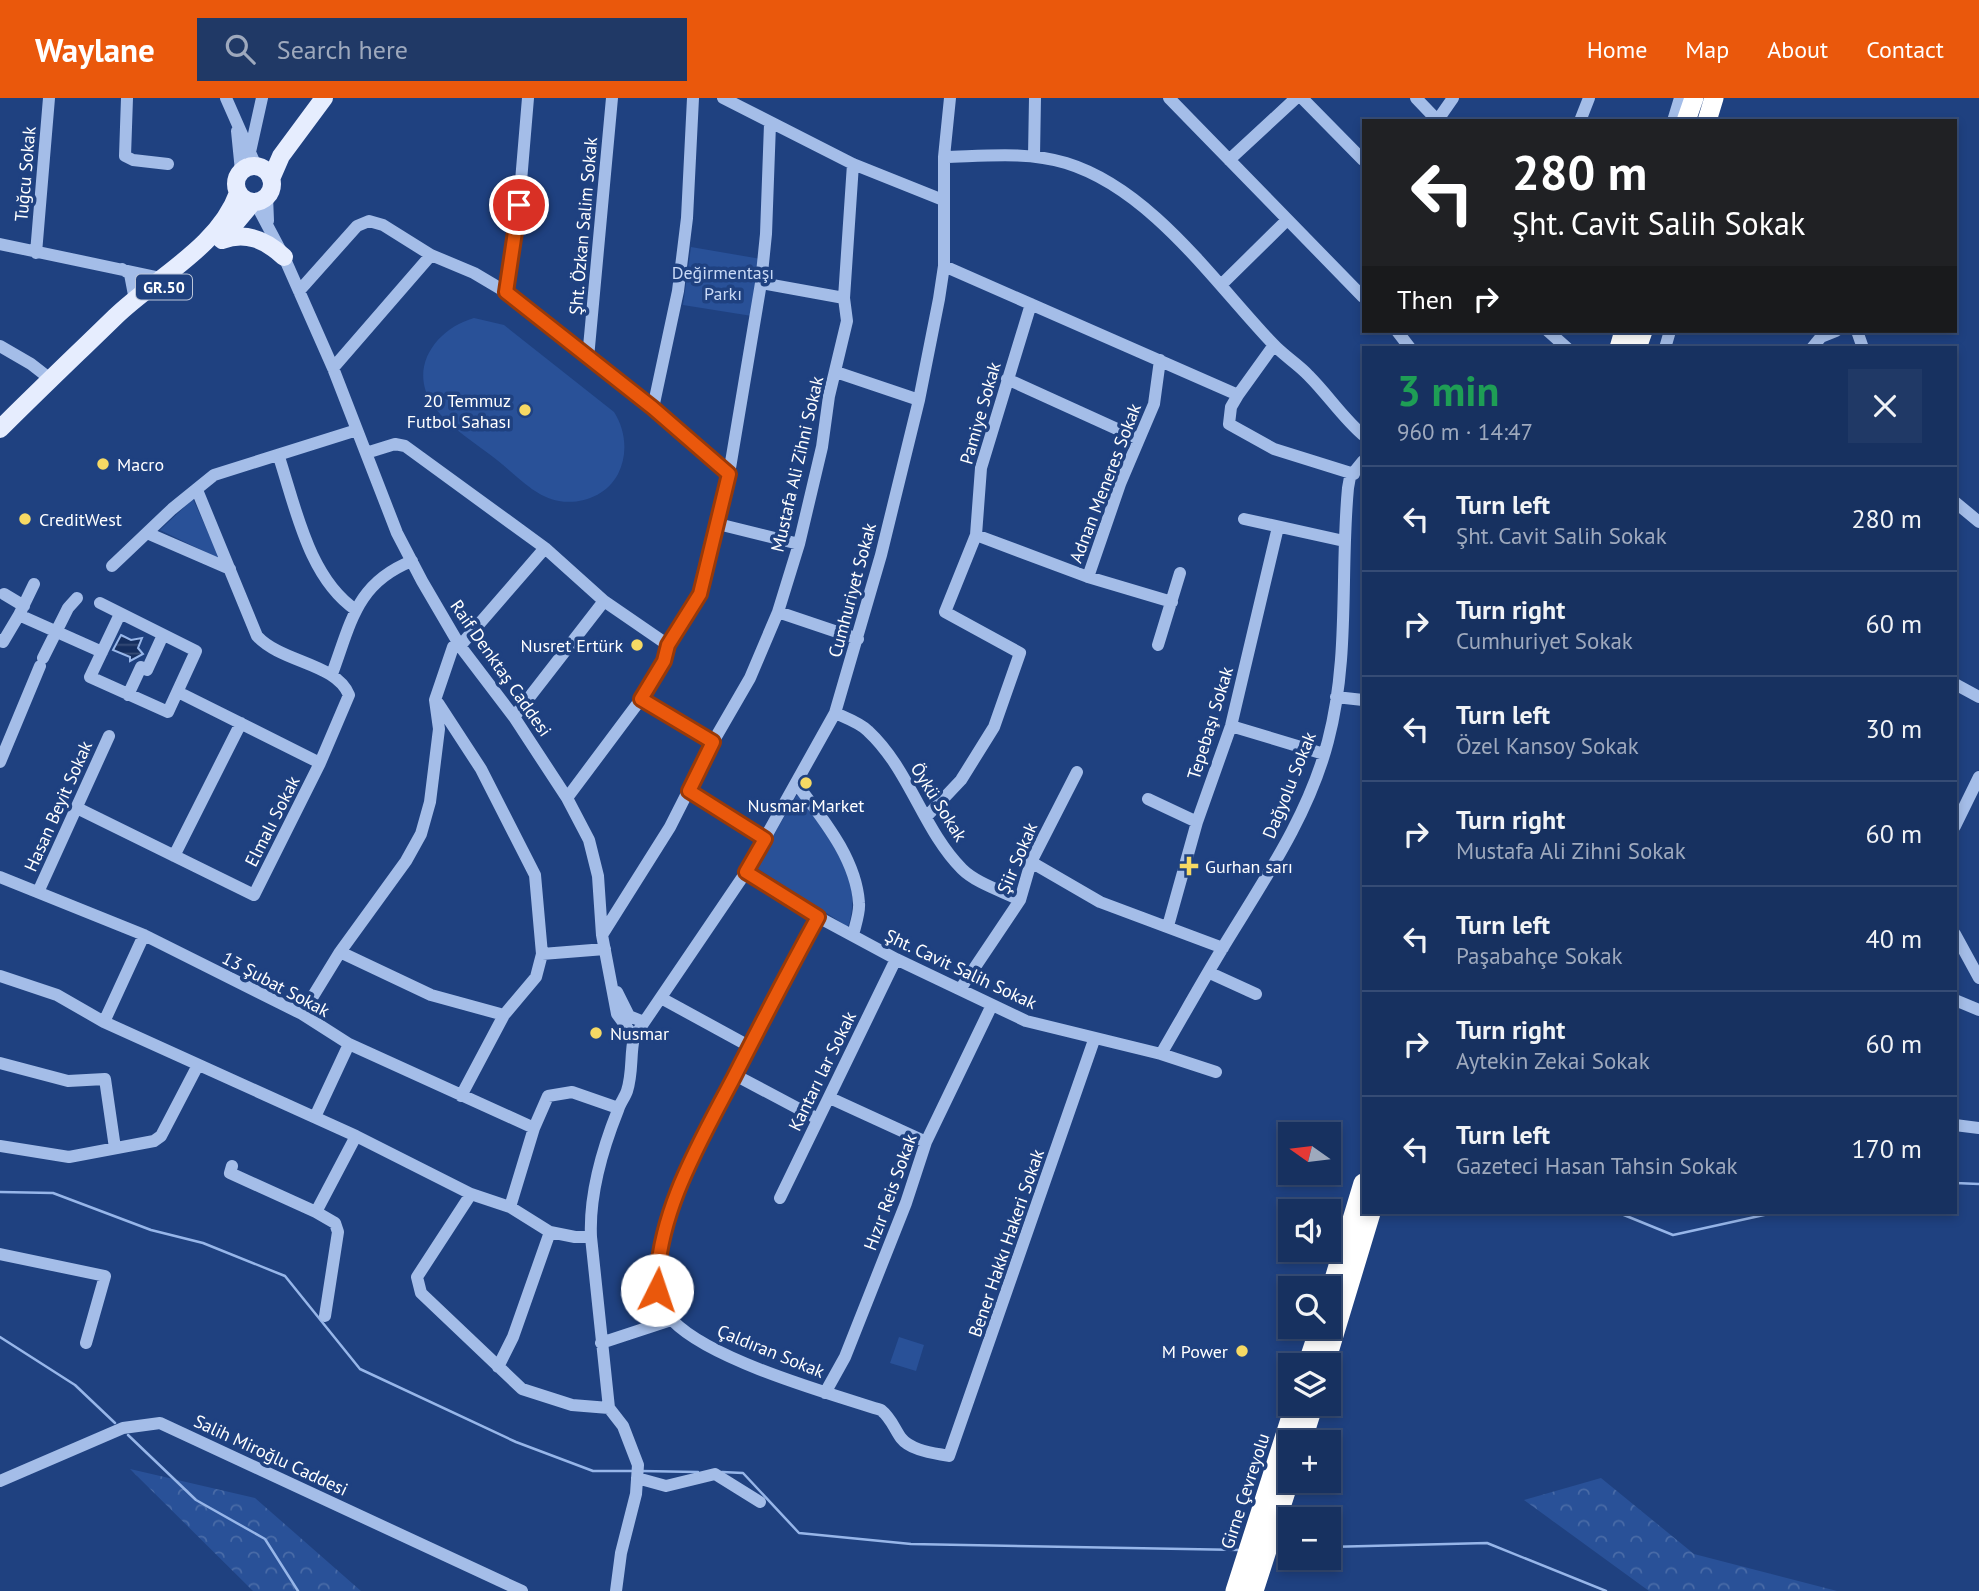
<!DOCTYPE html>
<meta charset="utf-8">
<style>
body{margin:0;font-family:"PT Sans",sans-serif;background:#203966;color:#f1f3f6;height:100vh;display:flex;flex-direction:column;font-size:26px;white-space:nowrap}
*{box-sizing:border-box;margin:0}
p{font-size:23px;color:#9ea9bd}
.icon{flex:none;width:38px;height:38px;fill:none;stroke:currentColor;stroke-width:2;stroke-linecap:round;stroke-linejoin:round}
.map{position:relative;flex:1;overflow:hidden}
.drawer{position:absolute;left:1362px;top:248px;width:595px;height:868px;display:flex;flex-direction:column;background:#173160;border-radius:0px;box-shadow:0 4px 10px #0003,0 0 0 2px #364c75}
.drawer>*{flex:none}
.top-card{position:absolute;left:1362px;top:21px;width:595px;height:214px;border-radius:0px;box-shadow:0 4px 10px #0003,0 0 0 2px #364c75;background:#202124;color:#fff;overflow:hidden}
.needle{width:46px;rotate:284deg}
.controls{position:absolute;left:1278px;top:1024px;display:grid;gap:14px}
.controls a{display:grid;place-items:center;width:63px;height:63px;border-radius:0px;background:#173160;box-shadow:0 4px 10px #0003,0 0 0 2px #364c75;font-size:35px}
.pin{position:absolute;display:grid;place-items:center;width:60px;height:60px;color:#fff;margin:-30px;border:4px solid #fff;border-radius:50%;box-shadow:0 2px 7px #0007}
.me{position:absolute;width:77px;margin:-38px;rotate:4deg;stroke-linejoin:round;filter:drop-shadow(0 0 5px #0008)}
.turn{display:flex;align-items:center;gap:24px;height:147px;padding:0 35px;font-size:32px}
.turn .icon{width:91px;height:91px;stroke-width:2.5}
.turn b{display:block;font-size:49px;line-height:60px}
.then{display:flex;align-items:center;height:66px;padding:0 35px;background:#0003;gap:14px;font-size:26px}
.round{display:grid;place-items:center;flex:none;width:74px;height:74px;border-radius:0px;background:#203966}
.headline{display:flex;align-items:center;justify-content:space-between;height:119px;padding:0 35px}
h1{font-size:42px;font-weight:700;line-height:52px;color:#1e9e55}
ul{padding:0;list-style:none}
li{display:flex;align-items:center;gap:21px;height:105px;padding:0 35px;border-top:2px solid #364c75}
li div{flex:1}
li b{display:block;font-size:26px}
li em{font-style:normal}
header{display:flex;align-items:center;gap:42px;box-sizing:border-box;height:98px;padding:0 35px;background:#ea580c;color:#fff}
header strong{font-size:33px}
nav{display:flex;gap:38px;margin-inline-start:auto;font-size:24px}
.search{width:490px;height:63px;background:#203966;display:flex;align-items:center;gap:18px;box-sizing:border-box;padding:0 24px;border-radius:0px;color:#9ea9bd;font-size:26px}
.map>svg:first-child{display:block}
.forest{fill:url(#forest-crowns)}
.park{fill:#295198}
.water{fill:url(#water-rules);stroke:#97b6e9;stroke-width:2}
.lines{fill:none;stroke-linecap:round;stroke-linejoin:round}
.stream{stroke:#97b6e9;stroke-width:2.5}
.minor{stroke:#a4bde8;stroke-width:12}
.major{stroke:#e6edfe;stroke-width:18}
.highway{stroke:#fff;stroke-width:19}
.route-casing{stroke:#983908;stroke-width:18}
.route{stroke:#ea580c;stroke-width:12}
.poi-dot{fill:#f6d964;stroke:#1f4180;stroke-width:2.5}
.labels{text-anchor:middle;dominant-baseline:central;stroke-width:7;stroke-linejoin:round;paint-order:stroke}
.shield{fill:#1f4180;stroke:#bcc6d9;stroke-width:2}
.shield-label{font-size:16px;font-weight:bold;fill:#fff}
.street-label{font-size:18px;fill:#fff;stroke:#1f4180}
.park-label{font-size:18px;fill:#c8d9f6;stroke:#1f4180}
.poi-label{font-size:18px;fill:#fff;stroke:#1f4180;text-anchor:start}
</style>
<header>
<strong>Waylane</strong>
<div class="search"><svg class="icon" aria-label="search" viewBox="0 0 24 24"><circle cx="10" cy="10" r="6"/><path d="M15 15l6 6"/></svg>Search here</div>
<nav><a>Home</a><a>Map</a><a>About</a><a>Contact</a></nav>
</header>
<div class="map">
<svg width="1979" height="1493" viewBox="0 0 1979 1493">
<defs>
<pattern id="forest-crowns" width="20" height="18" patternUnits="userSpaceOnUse" patternTransform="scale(1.75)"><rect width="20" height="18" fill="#295198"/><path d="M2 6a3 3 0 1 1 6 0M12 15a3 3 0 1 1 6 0" fill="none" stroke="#496ba7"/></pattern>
<pattern id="water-rules" width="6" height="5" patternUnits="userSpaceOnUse" patternTransform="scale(1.75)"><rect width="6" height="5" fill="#152e5f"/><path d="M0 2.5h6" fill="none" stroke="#384d77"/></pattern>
</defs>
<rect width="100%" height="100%" fill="#1f4180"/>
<path class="forest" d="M130 1371 255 1400 361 1493H253Z
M1601 1380 1694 1456 1837 1493H1649L1524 1402Z"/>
<path class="park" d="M691 149 761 161 752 218 683 207Z
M474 220 504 227 614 314C626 333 628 356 618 376 607 397 582 407 559 403 535 399 515 376 497 362 477 346 450 330 435 310 406 272 435 231 474 220Z
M193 401 220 461 160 432Z
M798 695C828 733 865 778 848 829L755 769Z
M899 1239 924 1247 916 1273 890 1265Z"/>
<path class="water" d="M121 537 131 542 142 540 138 550 143 556 130 563V559L113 552Z"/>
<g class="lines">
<path class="stream" d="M1955 1085 1979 1086
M0 1094 53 1095 151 1132 203 1145 285 1178 360 1271 516 1344 593 1373H635
M1619 1115 1673 1137 1773 1115
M0 1239 75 1287 115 1325
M128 1337 196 1402 265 1441 298 1493
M641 1373 698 1374
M722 1374 743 1375 799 1435 911 1446 1241 1452
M1328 1449 1487 1445 1606 1493
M1276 1451 1290 1450"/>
<path class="minor" d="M127 0 125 58 133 62 168 66
M226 0 256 68
M723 0 853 66 943 102
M1169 0 1363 199
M1302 0 1363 62
M1416 0 1437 22
M1437 23 1453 0
M1580 23 1589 0
M1673 23 1680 0
M237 33 241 73
M250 54 262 0
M1034 58 1035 0
M944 59C984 58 1028 53 1066 65 1151 91 1214 184 1273 246 1284 258 1298 266 1309 278 1328 297 1343 320 1363 337
M1229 62 1296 0
M267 98 268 123
M255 104 284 159 333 270 397 435 422 483 460 548 514 619 567 700 589 742 598 778 602 837 617 916 634 939
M0 146 161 180
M36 155 49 0
M944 168 1238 297 1274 247
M122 171 130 176 135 202
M761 185 844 200
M1221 187 1286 123
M299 193 357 128 369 123 383 127 431 157 474 175 506 194 653 310 729 376
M506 194 519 107 528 0
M1397 233 1410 250
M1548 233 1567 250
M1857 233 1863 250
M0 248 31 266 49 280
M1665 250 1670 233
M1812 250 1821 239 1836 233
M588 260 612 0
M333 270 431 157
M836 274 919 302
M1007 281 1139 341
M1238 297 1231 309 1229 326 1274 351 1354 376
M653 310 678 193 687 120 693 0
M366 355 395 346 405 348 545 450 604 503 668 547
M279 359C296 411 309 480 356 512
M1955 404 1979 424
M1244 421 1344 443
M718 426 799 446
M147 435 230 471
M976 437 1088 479 1172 504
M112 468 172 411 214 377 357 332
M1088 479 1120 386 1154 306 1160 262
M4 496 24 508
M100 505 196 553 168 614 90 579 120 516
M778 514 858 541
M19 517 34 486
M0 542 3 544 19 517 102 554
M1158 547 1180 475
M43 560 68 510 77 500
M332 576C351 525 356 485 412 463
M1955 586 1979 599
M128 597 141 569 147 572 163 537
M184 597 320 665
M1336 599 1363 602
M641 601 713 644
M438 605 481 671 535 777 542 856
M835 615C846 620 860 625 868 633 910 672 923 732 962 771 976 785 1002 793 1020 802
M514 619 604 503
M1231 628 1324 656
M0 664 40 568
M796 685C822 720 856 760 859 805 860 815 855 828 853 837
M689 693 765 741
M567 700 641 601 664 563 668 547 700 496 729 376 761 185 766 136 770 26
M1148 701 1197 724
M77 710 254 797 320 665 349 597C336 565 282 565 257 538L197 392
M927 718 961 682 994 629 1020 555 945 514 976 437 981 370 1031 206
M1955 728 1979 679
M174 758 241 625
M1031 764 1100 804 1223 850
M746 774 818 819 896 861 1026 923 1161 956 1216 974
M0 779 144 837 302 916 349 946 534 1030
M39 792 109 638
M818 819C775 898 731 976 695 1059 679 1094 662 1130 657 1169 655 1186 660 1210 673 1223 711 1262 827 1295 881 1312 891 1320 894 1330 901 1340 911 1353 935 1355 949 1358L1094 942
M1168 828 1197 724 1231 628 1278 429
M1955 836 1979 880
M602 837 670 729 713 644 750 580 778 514 799 446 822 349 829 298 847 223 844 200 853 66
M340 854 431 897 504 917
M1210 875 1256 896
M0 878 57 897 104 924 356 1038 471 1096 510 1109 550 1134 575 1139H591
M961 890 1020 802 1031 764 1077 674
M617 894 629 918 644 924
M661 900 747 947
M1955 902 1979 912
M302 916 340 854 406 763 421 736 430 704 439 631 435 602 453 549 460 548 545 450
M104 924 144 837
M1161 956C1182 920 1203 882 1225 846 1264 782 1309 717 1328 643 1350 560 1340 474 1348 390L1350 379 1363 363
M0 965 68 983 105 981 115 1050
M735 977 818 1021
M461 998 504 917 536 879 542 856 605 851
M830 1000 926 1044
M315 1019 349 946
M1955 1027 1979 1030
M0 1048 69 1059 154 1043 161 1038 198 967
M232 1068 230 1075 316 1114 356 1038
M471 1096 417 1179 421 1195 522 1291 572 1307 609 1310
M780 1100 896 861
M510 1109 534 1030 548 998 572 994 618 1010
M316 1114 335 1125 338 1134 325 1218
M0 1156 105 1178 86 1245
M601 1245 671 1222
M498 1269 513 1239 550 1134
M825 1295 845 1259 906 1105 926 1044 992 907
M637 1380 666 1388 715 1376 760 1404
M0 1383 123 1330 160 1325 522 1493
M616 1493 621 1455 636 1396 638 1367 623 1328 609 1310 591 1139C589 1096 602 1052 618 1012 620 1005 625 999 627 993 633 974 630 957 634 939L746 774 835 615 881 457 919 302 939 201 944 168V59L950 0"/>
<path class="major" d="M236 86a18 18 0 1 1 36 0a18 18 0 1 1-36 0Z
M271 81 281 58 324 0
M223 140 253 104
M222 142C246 133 266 142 284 159
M0 331C38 293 77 256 115 219 155 180 219 149 238 95"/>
<path class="highway" d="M1686 23 1694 0
M1707 23 1714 0
M1619 250 1624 233
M1637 250 1643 233
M1328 1201 1363 1085
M1307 1267 1320 1228
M1325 1267 1371 1115
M1302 1344 1314 1306
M1235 1493 1295 1306
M1254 1493 1290 1381"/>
</g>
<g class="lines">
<defs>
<path id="route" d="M519 107 506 194 653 310 729 376 700 496 668 547 664 563 641 601 713 644 689 693 765 741 746 774 818 819C789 872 761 926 734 979 700 1044 656 1117 657 1192"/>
</defs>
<use href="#route" class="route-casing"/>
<use href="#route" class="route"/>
</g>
<g class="poi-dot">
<circle cx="525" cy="312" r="7"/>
<circle cx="103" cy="366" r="7"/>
<circle cx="25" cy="421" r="7"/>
<circle cx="637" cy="547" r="7"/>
<circle cx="806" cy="685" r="7"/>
<path d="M1185.5 757.5h7v7h7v7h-7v7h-7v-7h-7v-7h7z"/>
<circle cx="596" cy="935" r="7"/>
<circle cx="1242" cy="1253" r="7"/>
</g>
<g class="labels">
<rect class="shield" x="136" y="176.5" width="56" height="25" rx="5"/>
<g class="shield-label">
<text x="164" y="189">GR.50</text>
</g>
<g class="street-label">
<text transform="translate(25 76) rotate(-85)">Tuğcu Sokak</text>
<text transform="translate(583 128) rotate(-85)">Şht. Özkan Salim Sokak</text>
<text transform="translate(980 315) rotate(-74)">Pamiye Sokak</text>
<text transform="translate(797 366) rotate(-77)">Mustafa Ali Zihni Sokak</text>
<text transform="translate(1105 385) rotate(-69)">Adnan Meneres Sokak</text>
<text transform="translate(852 492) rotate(-75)">Cumhuriyet Sokak</text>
<text transform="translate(501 570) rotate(55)">Raif Denktaş Caddesi</text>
<text transform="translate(1210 625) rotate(-73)">Tepebaşı Sokak</text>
<text transform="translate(1289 687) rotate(-68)">Dağyolu Sokak</text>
<text transform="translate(939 704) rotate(58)">Öykü Sokak</text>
<text transform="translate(58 708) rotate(-66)">Hasan Beyit Sokak</text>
<text transform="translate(272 723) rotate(-63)">Elmalı Sokak</text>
<text transform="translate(1017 760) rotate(-67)">Şiir Sokak</text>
<text transform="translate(961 871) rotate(25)">Şht. Cavit Salih Sokak</text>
<text transform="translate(276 886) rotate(28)">13 Şubat Sokak</text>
<text transform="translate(822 973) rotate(-64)">Kantarı lar Sokak</text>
<text transform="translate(890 1094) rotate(-70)">Hızır Reis Sokak</text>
<text transform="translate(1006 1145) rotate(-71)">Bener Hakkı Hakeri Sokak</text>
<text transform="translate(771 1253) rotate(22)">Çaldıran Sokak</text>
<text transform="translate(271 1357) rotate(25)">Salih Miroğlu Caddesi</text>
<text transform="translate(1245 1393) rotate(-72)">Girne Çevreyolu</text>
</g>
<g class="park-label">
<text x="723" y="174">Değirmentaşı<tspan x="723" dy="21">Parkı</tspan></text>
</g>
<g class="poi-label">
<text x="511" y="302" text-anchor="end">20 Temmuz<tspan x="511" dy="21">Futbol Sahası</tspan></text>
<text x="117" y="366">Macro</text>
<text x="39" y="421">CreditWest</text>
<text x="623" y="547" text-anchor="end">Nusret Ertürk</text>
<text x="806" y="707" text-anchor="middle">Nusmar Market</text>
<text x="1205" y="768">Gurhan sarı</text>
<text x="610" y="935">Nusmar</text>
<text x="1228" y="1253" text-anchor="end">M Power</text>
</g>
</g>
</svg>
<div class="controls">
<a><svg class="needle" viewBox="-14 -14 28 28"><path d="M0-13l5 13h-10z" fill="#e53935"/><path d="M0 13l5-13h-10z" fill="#9ea9bd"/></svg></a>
<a><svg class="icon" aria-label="sound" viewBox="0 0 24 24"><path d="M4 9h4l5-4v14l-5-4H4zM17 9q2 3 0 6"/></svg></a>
<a><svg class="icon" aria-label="search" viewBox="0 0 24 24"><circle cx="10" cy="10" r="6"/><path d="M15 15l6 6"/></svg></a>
<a><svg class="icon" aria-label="layers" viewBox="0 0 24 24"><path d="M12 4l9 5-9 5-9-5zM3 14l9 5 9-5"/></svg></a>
<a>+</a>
<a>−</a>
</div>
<div class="pin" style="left:519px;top:107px;background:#d93025"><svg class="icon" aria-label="arrive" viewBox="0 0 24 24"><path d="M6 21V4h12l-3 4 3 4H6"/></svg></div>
<svg class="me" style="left:657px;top:1192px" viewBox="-20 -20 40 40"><circle r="19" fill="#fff"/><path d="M0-13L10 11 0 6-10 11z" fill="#ea580c"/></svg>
<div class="top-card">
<div class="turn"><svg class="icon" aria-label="left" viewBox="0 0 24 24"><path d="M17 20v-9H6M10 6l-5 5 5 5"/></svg><div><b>280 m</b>Şht. Cavit Salih Sokak</div></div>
<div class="then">Then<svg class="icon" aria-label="right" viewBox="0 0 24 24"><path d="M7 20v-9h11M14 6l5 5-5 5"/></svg></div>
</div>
<section class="drawer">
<div class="headline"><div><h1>3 min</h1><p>960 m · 14:47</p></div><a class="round"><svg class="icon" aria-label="close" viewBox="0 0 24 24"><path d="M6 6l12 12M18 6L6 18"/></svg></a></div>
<ul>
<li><svg class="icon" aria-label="left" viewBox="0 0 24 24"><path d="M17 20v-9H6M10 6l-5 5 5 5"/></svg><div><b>Turn left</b><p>Şht. Cavit Salih Sokak</p></div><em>280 m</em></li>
<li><svg class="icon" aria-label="right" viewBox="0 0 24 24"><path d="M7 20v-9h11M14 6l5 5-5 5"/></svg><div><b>Turn right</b><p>Cumhuriyet Sokak</p></div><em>60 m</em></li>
<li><svg class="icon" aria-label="left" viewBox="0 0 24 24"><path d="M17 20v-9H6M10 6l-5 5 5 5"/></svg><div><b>Turn left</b><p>Özel Kansoy Sokak</p></div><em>30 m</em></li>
<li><svg class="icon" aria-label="right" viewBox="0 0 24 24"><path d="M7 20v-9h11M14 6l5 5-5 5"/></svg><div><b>Turn right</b><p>Mustafa Ali Zihni Sokak</p></div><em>60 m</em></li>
<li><svg class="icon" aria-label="left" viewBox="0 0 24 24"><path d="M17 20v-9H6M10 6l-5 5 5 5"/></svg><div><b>Turn left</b><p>Paşabahçe Sokak</p></div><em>40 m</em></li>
<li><svg class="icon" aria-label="right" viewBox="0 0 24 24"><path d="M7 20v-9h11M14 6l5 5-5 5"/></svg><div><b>Turn right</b><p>Aytekin Zekai Sokak</p></div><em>60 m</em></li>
<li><svg class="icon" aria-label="left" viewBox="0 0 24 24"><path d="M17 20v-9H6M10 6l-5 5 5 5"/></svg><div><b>Turn left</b><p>Gazeteci Hasan Tahsin Sokak</p></div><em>170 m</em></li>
</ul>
</section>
</div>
